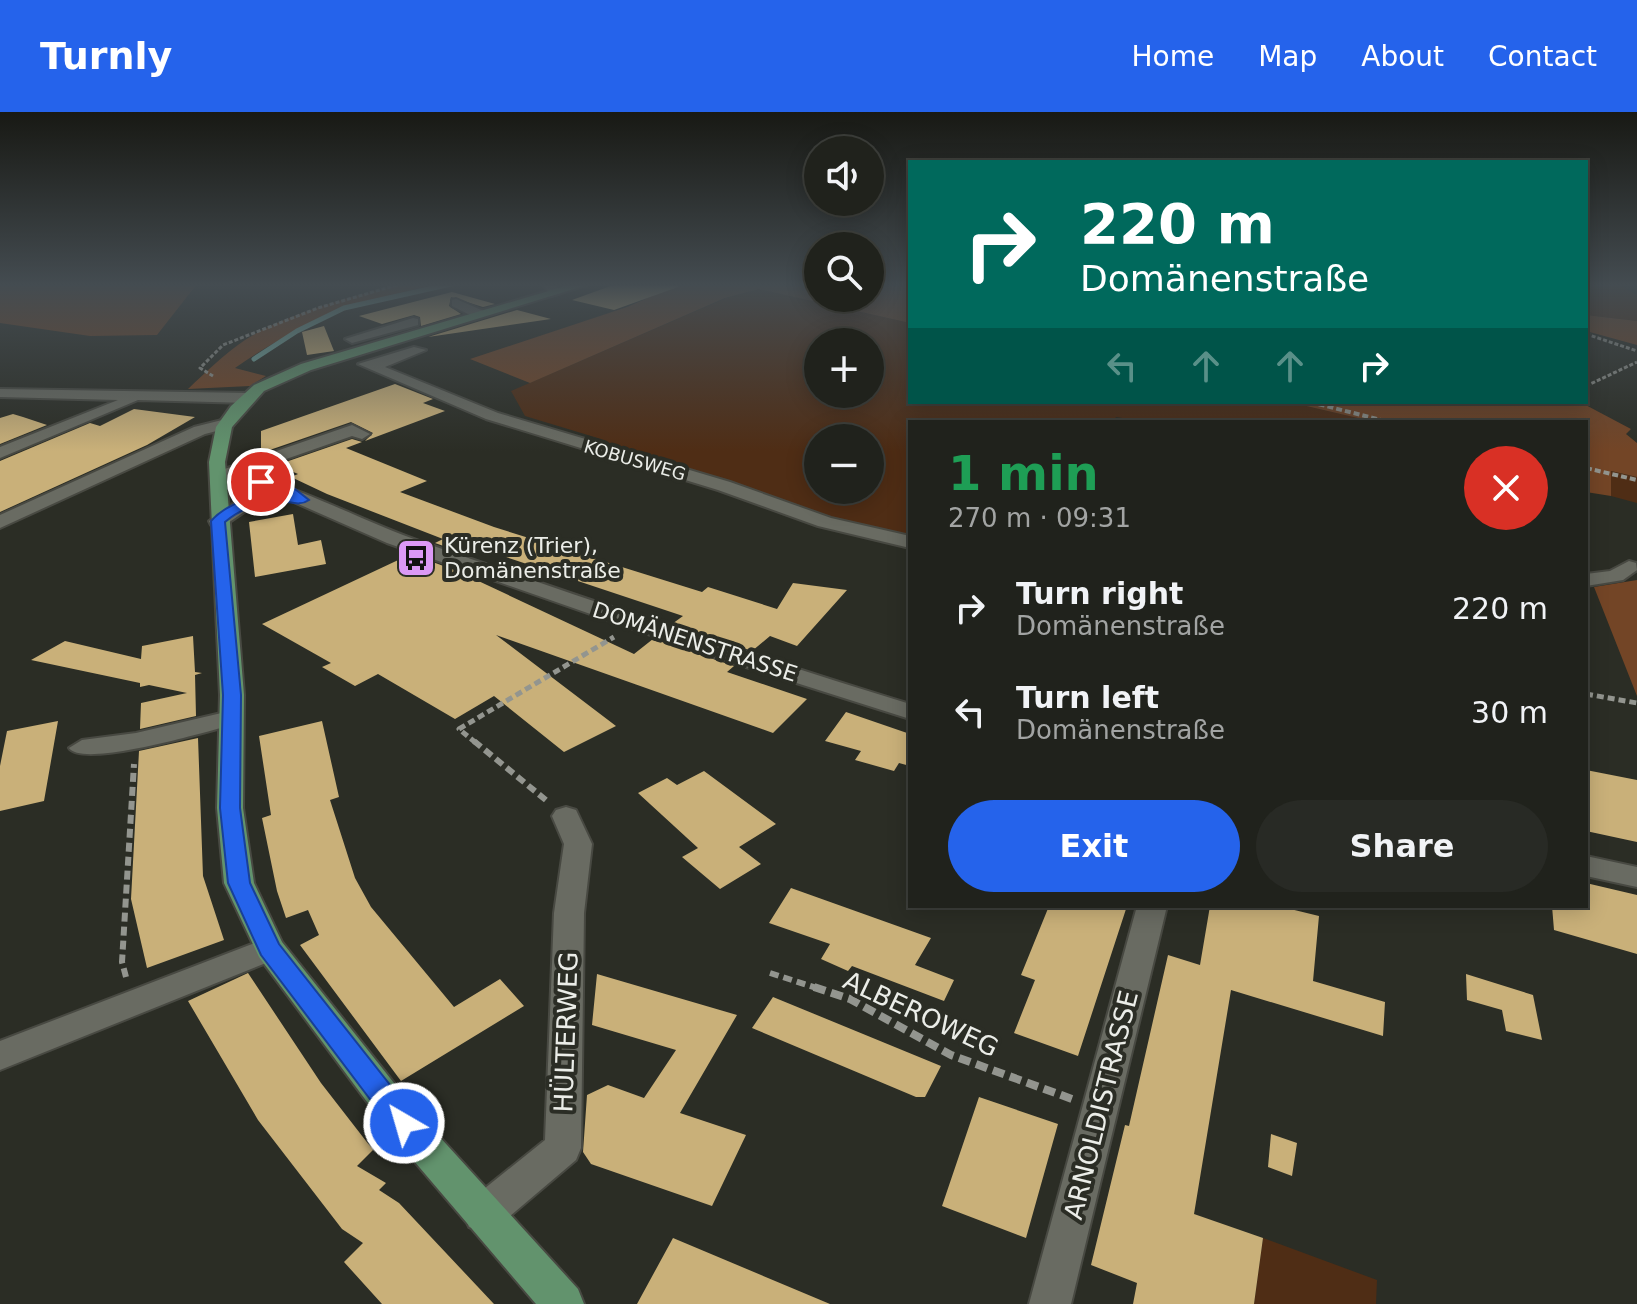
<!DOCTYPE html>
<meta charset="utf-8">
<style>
body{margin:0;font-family:"DejaVu Sans",sans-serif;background:#282a25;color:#f1f3f6;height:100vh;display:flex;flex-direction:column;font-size:30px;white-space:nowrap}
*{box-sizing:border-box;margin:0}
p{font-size:26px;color:#a2a4a3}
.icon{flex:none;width:44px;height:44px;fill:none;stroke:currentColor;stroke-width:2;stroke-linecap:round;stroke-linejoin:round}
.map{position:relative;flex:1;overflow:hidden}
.panel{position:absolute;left:908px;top:308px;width:680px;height:488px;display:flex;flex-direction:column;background:#20221c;border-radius:0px;box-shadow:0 4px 20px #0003,0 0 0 2px #3d3f3b}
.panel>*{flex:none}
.guide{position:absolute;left:908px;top:48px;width:680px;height:244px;border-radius:0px;box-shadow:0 4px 20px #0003,0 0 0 2px #3d3f3b;background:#00695c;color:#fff;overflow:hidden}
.fabs{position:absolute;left:804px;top:24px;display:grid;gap:16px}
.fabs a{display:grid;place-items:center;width:80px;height:80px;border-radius:50%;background:#20221c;box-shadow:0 4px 20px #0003,0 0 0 2px #3d3f3b;font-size:40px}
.pin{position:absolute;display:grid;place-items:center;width:68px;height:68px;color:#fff;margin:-34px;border:4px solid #fff;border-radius:50%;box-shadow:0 2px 8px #0007}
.me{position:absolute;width:88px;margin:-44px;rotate:322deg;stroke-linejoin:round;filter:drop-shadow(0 0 6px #0008)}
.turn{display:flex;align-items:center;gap:28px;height:168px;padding:0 40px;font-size:36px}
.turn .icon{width:104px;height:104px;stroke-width:2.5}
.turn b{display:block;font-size:56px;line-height:68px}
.lanes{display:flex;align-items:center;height:76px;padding:0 40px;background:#0003;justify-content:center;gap:40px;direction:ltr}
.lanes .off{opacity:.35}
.round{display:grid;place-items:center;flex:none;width:84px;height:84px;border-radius:42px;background:#282a25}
.headline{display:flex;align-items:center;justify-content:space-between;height:136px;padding:0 40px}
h1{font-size:48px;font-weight:700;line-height:60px;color:#1e9e55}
.primary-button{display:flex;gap:16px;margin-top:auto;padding:16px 40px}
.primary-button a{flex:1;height:92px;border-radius:48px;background:#2563eb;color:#fff;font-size:32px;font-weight:700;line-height:92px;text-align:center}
.primary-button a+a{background:#282a25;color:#f1f3f6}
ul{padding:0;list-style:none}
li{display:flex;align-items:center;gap:24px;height:104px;padding:0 40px}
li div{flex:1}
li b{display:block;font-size:30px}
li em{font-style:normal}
header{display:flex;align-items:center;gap:48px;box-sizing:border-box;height:112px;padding:0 40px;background:#2563eb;color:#fff}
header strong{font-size:38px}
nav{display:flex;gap:44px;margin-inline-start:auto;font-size:28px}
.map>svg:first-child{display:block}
.green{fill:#4f2d15;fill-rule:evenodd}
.forest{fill:#734526}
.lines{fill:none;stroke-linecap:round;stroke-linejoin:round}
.stream{stroke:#73aaa1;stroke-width:5}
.building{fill:#c9b079}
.minor-casing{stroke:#484942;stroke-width:4}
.major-casing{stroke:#484942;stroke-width:4}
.path-far4{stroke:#93958f;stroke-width:3;stroke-dasharray:4 2;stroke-linecap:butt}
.path-far3{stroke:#93958f;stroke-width:4;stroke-dasharray:6 3;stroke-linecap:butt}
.path-far2{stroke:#93958f;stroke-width:5;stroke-dasharray:7 4;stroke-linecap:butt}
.path-far1{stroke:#93958f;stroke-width:6;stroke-dasharray:9 5;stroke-linecap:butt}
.path{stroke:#93958f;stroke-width:8;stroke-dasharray:12 6;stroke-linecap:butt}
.minor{fill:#696b62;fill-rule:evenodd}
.major{fill:#62936d;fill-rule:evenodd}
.route{fill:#2563eb;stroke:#184099;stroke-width:2}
.labels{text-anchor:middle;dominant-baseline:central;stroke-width:8;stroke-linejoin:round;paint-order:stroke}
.far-street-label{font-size:18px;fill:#ebede8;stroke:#2b2d25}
.poi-label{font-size:22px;fill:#ebede8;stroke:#2b2d25;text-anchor:start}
.street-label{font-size:22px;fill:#ebede8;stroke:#2b2d25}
.near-street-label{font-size:26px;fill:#ebede8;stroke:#2b2d25}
</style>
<header>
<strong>Turnly</strong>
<nav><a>Home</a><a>Map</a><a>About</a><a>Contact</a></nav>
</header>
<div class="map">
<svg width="1637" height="1192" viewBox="0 0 1637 1192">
<rect width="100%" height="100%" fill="#2b2d25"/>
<path class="green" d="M1586 172H1617L1637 183V209L1586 203Z
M759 177 910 211V290H1289L1375 310H1149L1116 305 1113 310H910V425L831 406 729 369 624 339 601 327 525 304 511 279 726 186ZM818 230H870V282H818ZM818 326H870V378H818Z
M1611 359 1637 365V391L1611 384Z
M1263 1126 1377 1168 1376 1192H1254Z"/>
<path class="forest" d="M0 172H197L157 223 90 224 0 211Z
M404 172H435C357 191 301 210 235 256L266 264 250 274 188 277C206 260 224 242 245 228 283 203 359 182 404 172Z
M680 172H818V186H870V172H910V211L759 177 725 186 530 271 470 247 627 195Z
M1586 203 1637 209V233L1586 219Z
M1289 290H1580L1631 317 1626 322 1637 331V365L1611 359V384L1586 380V310H1375Z
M1637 468V584L1594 475Z"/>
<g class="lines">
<path class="stream" d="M254 247 297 219 344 196 451 172"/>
</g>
<path class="building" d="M616 172H678V175L614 198 572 188Z
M452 180 495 192 483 195 451 185 449 194 461 202 421 214 420 205 414 203 382 212 359 204Z
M517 198 551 207 428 225Z
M324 214 334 239 307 243 302 220Z
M395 272 433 287 423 291 445 299 365 329 373 321 351 310 261 341V319Z
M134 297 195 305 147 333 0 400V349L90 311 100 314Z
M13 302 23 305 47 313 0 332V306Z
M352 327 362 330 346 336 427 369 400 380 494 415 702 480 708 475 777 497 793 471 847 478 797 534 770 524 752 539 672 512 683 504 458 429 455 438 435 431 443 427 327 382 291 365 298 362 277 353Z
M293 402 298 433 321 428 326 452 255 465 249 410Z
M411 442 457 459 634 542 653 527 734 554 727 560 807 587 773 621 496 523 616 614 564 640 494 584 455 607 378 562 355 574 322 555 331 551 262 512Z
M193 524 195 560 202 561 195 563 196 604 140 617 141 591 187 581 149 573 140 575V571L31 548 65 529 141 547 142 534Z
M846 600 910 622V654L899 651 894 659 855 648 861 639 825 629Z
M58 609 44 689 0 699V654L7 619Z
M322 609 339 685 330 688 355 766 371 795 454 895 500 867 524 894 401 969 300 833 319 823 308 798 286 806 277 779 262 706 271 703 259 624Z
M198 626 203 764 224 828 147 856 131 787 139 639Z
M1586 658 1637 668V730L1586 719Z
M704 659 776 712 739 735 761 752 720 777 682 745 698 736 638 681 667 666 677 673Z
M1586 771 1637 783V842L1554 818 1552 794H1586Z
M791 776 931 826 915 853 954 868 944 889 852 854 848 859 821 847 830 832 769 811Z
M1049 794H1127L1078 944 1014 921 1035 868 1021 863Z
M1210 794H1278L1319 804 1313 869 1385 890 1383 924 1231 878 1194 1102 1263 1126 1254 1192H1133L1137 1171 1091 1153 1125 1013 1129 1014 1168 843 1200 853Z
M248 861 321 971 373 1038 357 1054 386 1071 379 1078 399 1091 494 1192H382L344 1150 363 1131 342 1117 258 1008 188 889Z
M597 862 737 903 680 1001 746 1023 712 1094 591 1052 583 1040 587 983 608 973 644 986 676 938 592 913Z
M1466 862 1533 883 1542 928 1506 919 1502 898 1467 888Z
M773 885 941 954 925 985H916L752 916Z
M979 985 1058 1012 1026 1126 942 1094Z
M1271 1022 1297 1031 1292 1064 1268 1055Z
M673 1126 830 1192H637Z"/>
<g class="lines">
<defs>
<path id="minor" d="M543 172H555L561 181 551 184Z
M456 187 486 200 487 203 476 206 452 194V188Z
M413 206 418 207V213L352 231 345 227Z
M414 235 426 238 385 255 498 301 730 370 831 406 910 424V436L818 414 718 378 486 307 358 252Z
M0 277 249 281 257 286 249 291 138 288 0 346V335L118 288 0 285Z
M226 307 234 312 232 315 205 322 0 416V403L194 315Z
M352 313 370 322 362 327 352 324 243 362C307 377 363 410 425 431 586 487 747 542 910 592V607L708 543 387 431 287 387 247 398 225 413H211L209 409 235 390 272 381 213 369V361Z
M1629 449 1636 451 1637 458 1623 468 1586 474V462L1610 459Z
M230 599 242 606 239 611C212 618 83 657 69 636L82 628 136 621Z
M566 695 576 698 592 732 584 801 581 1036 576 1048 497 1115 483 1120 469 1115 464 1102 469 1089 545 1028 554 801 564 732 552 704 556 698Z
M1586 744 1637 755V775L1586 764Z
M1137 794H1167L1071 1192H1029Z
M270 825 281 829 285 837 281 845 0 958V929Z"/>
<path id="major" d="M572 172H590L311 258 264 279 232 315 225 350 244 583 243 696 254 771 282 830 417 1000 578 1177 584 1192H536L391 1022 259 845 224 771 217 696 220 583 209 350 216 315 231 294 254 273 301 252Z"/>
</defs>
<use href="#minor" class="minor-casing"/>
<use href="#major" class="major-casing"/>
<path class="path-far4" d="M1586 222 1637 239
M213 264 200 256 223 233 318 196 400 172
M1586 274 1637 250"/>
<path class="path-far3" d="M1310 290 1389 310
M1586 356 1637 368"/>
<path class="path-far2" d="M1586 582 1637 591
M476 631 459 617 614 525"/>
<path class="path-far1" d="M474 629 547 689
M770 861 820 877
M126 865 122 850 134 652"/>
<path class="path" d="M814 875 850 887 951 943 1072 987"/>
<use href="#minor" class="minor"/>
<use href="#major" class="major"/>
</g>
<linearGradient id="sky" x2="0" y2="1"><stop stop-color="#181914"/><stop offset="0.51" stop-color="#444c51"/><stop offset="1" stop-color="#444c51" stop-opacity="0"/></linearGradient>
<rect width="1637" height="339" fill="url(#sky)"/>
<path class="route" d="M261 366 295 377 309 388C299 395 290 389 278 389 259 390 239 398 225 410L241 583 240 696 250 771 279 832 413 1002 417 1011 413 1019 404 1023 394 1019 261 843 228 771 220 696 223 583 211 409C229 389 256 384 281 381L256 373V368Z"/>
<defs>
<symbol id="bus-square" viewBox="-11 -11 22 22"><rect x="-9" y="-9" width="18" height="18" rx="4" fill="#db99f5" stroke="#2b2d25"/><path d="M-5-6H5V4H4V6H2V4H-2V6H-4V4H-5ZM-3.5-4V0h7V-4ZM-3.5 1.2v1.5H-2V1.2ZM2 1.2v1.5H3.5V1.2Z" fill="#111"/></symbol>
</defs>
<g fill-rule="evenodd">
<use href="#bus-square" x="394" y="424" width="44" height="44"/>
</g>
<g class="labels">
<g class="far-street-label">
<text transform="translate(635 348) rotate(16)">KOBUSWEG</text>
</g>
<g class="poi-label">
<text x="444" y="433">Kürenz (Trier),<tspan x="444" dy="25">Domänenstraße</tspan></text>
</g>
<g class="street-label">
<text transform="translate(695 530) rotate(18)">DOMÄNENSTRASSE</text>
</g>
<g class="near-street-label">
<text transform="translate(921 902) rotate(25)">ALBEROWEG</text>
<text transform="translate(566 920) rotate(-88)">HÜLTERWEG</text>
<text transform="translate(1101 993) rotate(-76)">ARNOLDISTRASSE</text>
</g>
</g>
</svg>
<div class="fabs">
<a><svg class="icon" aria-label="sound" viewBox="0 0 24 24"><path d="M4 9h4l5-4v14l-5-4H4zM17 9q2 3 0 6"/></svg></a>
<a><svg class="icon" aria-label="search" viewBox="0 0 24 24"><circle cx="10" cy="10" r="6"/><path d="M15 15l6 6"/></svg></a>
<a>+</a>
<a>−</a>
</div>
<div class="pin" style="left:261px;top:370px;background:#d93025"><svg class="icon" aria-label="arrive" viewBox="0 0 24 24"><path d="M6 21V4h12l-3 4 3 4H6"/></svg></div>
<svg class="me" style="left:404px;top:1011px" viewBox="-20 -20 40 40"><circle r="17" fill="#2563eb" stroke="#fff" stroke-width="3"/><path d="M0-11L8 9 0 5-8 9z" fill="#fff"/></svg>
<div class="guide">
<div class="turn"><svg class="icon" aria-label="right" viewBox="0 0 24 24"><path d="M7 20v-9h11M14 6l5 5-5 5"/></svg><div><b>220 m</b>Domänenstraße</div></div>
<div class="lanes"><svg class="icon off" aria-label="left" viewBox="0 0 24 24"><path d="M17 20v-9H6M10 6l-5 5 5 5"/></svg><svg class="icon off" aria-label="ahead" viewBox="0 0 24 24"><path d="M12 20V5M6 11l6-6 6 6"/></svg><svg class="icon off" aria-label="ahead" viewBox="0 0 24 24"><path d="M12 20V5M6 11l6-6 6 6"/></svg><svg class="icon" aria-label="right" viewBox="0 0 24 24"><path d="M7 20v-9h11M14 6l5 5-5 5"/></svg></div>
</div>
<section class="panel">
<div class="headline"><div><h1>1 min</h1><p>270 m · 09:31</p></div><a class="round" style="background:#d93025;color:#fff"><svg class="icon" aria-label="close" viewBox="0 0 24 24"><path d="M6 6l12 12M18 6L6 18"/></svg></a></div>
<ul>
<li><svg class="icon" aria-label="right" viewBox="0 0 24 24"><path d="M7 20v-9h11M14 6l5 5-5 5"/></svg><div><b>Turn right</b><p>Domänenstraße</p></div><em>220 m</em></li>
<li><svg class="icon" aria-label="left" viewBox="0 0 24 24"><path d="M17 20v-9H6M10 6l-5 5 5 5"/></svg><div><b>Turn left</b><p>Domänenstraße</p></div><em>30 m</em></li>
</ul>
<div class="primary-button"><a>Exit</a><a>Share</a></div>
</section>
</div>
